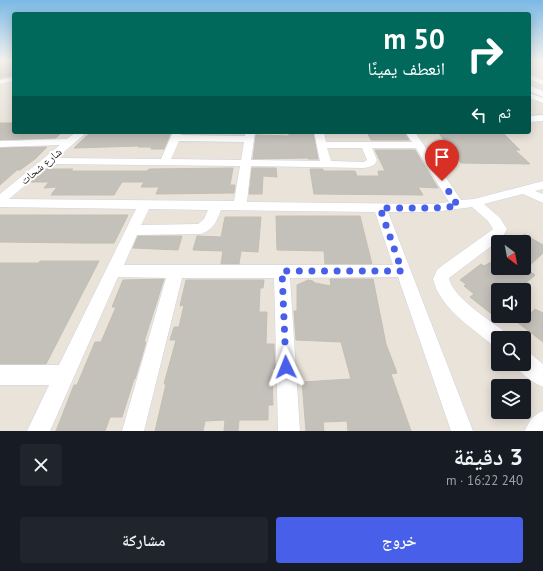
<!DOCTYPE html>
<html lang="ar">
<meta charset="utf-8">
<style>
body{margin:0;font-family:"PT Sans","Noto Naskh Arabic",sans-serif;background:#20242c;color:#f1f3f6;direction:rtl;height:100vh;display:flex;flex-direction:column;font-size:15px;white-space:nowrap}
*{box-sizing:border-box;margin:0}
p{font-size:13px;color:#9ea1a6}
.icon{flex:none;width:22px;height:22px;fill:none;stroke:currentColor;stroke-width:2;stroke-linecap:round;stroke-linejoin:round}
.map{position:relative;height:431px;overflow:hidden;direction:ltr}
.panel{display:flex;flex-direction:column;background:#171b24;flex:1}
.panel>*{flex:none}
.guide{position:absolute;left:12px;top:12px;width:519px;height:122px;border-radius:4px;box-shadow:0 2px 10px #0003;direction:rtl;background:#00695c;color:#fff;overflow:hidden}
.needle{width:26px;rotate:148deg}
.controls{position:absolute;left:491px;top:235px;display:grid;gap:8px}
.controls a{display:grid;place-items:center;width:40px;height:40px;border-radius:4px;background:#171b24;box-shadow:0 2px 10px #0003;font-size:20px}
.pin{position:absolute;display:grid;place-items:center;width:34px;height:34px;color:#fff;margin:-41px -17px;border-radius:50% 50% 50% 0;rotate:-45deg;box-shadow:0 0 4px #0007}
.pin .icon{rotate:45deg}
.me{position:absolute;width:44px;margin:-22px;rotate:358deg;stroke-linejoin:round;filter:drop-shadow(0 0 3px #0008)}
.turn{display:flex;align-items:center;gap:14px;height:84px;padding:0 20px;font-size:18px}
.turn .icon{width:52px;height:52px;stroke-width:2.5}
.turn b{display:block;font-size:28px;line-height:34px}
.then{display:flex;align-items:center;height:38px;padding:0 20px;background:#0003;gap:8px;font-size:15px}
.round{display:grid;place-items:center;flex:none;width:42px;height:42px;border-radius:4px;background:#20242c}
.summary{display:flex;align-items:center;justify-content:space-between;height:68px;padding:0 20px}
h1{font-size:24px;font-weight:600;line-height:30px}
.action{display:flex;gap:8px;margin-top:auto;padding:8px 20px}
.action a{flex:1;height:46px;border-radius:4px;background:#475fe9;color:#fff;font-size:16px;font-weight:600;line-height:46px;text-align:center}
.action a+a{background:#20242c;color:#f1f3f6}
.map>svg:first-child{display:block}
.building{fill:#c4c0ba;stroke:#c4bfb4}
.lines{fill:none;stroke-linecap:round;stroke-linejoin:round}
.minor-casing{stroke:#d0d2df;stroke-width:1}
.tertiary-casing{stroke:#d0d2df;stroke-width:1}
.minor{fill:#fff;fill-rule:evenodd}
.tertiary{fill:#fff;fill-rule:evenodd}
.route{stroke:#475fe9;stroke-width:7;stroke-dasharray:0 12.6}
.labels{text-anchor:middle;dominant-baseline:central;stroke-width:4;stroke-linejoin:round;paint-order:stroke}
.street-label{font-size:11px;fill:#282828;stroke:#fff}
</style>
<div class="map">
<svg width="543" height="431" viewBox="0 0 543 431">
<rect width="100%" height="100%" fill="#e9e3da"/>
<path class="building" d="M14 60V75L0 78V61Z
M0 123H14V132H62L56 138 0 140Z
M91 132H171L164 149H151V147H138L139 146 74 148Z
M289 132H313L318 159H308V158L253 159 256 135 289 136Z
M367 132H404L409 140H371Z
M438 132 503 133 520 150H515L530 164 461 163Z
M47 147 35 159 20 170H17L0 185V148Z
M375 150H415L438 188 418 187 423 195 314 194 310 169H323V171H355L357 176H379L378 171H385Z
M233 168 230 185H235L234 193 156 194 159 187H141L144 182H122L114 195H51L57 187 44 188 49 182H31L46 169H73L71 171H147L149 169Z
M252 168H276L277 177 263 176 262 194H249Z
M0 215H128L114 243H79L0 242Z
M276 216H360L372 264H325L324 251 277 250Z
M225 217H261L258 252 241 251 239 264H221L223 251 193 250 197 236 221 237Z
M524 234 543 245V253L526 269 535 275 518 290H498V319L470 297 474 294 464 286 466 284 460 280 481 264 484 266 498 258V268H524Z
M182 236 178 250 133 248 138 236Z
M40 261H99L46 364H0V263H39Z
M164 279 144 342H146L135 379H134L122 417H110L105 431H56L74 385H77L95 342H101L116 307H112L123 280Z
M330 279H373L386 344 397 373 391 374 411 431H348L347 421 323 422 324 431H306L302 382 351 379 341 342 296 340 294 311H297V285L308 280 313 281 315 283 331 286Z
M186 280H264L263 288H260L259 312H267L266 344H274L275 369H272L273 405H268V420H239L238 431H224L225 420 205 421 203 431H155L166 384H164L176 340H170L174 327H179L184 305 180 306Z
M535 309 543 313V342L517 322 527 312 530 314Z"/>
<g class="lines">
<defs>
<path id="minor" d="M529 74 543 80V85L529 79Z
M14 77V81L0 84V80Z
M529 93 543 98V103L529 98Z
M543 115V121L529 122V116Z
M76 132H87L57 158 161 159 173 132H183L181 135 245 136V132H255L251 160 320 161 314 132H324L326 142H412L405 132H415L461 200 474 199 543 181V189L535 191 543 194V203L523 194 484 204 500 218 507 229 502 238 449 278C452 297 490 320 505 332L507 338H498V347L491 344C470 326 440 308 433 279L437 270 443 265 492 230 493 229 488 221 472 207 433 212H388L473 431H451L398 277 290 278 300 431H278L274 278H182L144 431H122L166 278 118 277 50 431H27L49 385H0V365H59L136 209 0 207V194L60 145 0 147V141L67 139ZM179 141 244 142 241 160 171 159ZM327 148H362L367 160 364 162 331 161ZM372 148H416L449 202 433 204 247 202 251 166 364 168C370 167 375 166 377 160ZM50 164 240 166 234 201 9 199ZM149 209 208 210 204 219 198 224 141 225ZM221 210 375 212 393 265H124L137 235 201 234C213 230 217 221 221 210Z
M524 351 531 354 543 364V387C534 383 519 374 515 364H524Z
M543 411V431H525C529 421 533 415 543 411Z"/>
<path id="tertiary" d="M529 85 543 91V97L529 91Z"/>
</defs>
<use href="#minor" class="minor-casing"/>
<use href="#tertiary" class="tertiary-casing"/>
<use href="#minor" class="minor"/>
<use href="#tertiary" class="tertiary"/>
</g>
<linearGradient id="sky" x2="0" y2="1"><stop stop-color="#7ab9e6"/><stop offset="0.5" stop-color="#f5f2ee"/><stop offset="1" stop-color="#f5f2ee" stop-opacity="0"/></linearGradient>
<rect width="543" height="121" fill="url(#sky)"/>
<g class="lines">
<path class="route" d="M286 367 282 271H402L380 208H433L458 206 442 181"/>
</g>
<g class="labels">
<g class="street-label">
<text transform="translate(41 166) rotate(-40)">شارع شحات</text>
</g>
</g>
</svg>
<div class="controls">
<a><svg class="needle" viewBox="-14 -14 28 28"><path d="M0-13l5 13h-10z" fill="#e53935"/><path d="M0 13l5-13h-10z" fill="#9ea1a6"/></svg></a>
<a><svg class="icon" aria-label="sound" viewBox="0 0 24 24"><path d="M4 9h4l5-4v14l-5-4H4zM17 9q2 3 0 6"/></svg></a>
<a><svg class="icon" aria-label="search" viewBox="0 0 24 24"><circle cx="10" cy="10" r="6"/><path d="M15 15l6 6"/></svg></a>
<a><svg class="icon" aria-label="layers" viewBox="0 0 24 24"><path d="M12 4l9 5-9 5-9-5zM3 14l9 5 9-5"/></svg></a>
</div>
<div class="pin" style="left:442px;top:181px;background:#d93025"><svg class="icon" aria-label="arrive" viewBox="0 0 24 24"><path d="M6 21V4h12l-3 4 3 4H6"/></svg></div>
<svg class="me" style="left:286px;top:367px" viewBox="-20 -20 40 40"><path d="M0-17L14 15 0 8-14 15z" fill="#475fe9" stroke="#fff" stroke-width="4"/></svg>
<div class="guide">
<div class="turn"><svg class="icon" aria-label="right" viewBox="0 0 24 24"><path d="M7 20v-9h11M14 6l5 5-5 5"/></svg><div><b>50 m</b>انعطف يمينًا</div></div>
<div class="then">ثم<svg class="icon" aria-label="left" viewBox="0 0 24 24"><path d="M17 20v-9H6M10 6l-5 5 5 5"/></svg></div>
</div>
</div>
<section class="panel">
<div class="summary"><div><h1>3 دقيقة</h1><p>240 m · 16:22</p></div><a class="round"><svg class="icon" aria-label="close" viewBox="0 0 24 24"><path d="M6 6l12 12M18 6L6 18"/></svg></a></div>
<div class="action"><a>خروج</a><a>مشاركة</a></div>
</section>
